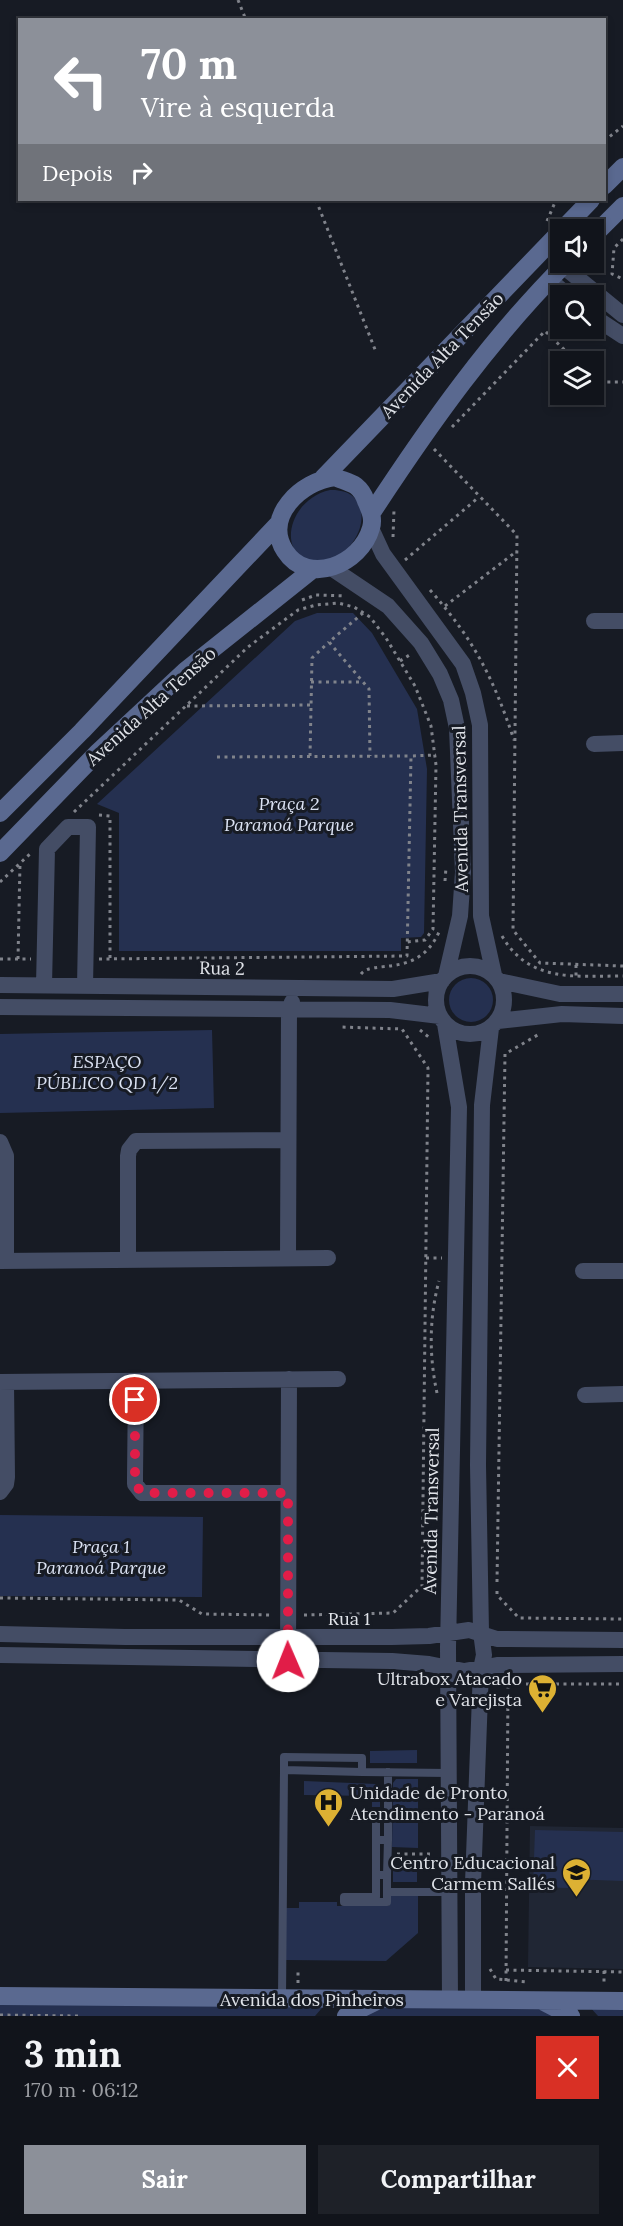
<!DOCTYPE html>
<html lang="pt">
<meta charset="utf-8">
<style>
body{margin:0;font-family:Lora,serif;background:#1e2128;color:#f1f3f6;height:100vh;display:flex;flex-direction:column;font-size:22px;white-space:nowrap}
*{box-sizing:border-box;margin:0}
p{font-size:20px;color:#9c9ea3}
.icon{flex:none;width:33px;height:33px;fill:none;stroke:currentColor;stroke-width:2;stroke-linecap:round;stroke-linejoin:round}
.map{position:relative;height:2016px;overflow:hidden}
.details{display:flex;flex-direction:column;background:#11141b;flex:1}
.details>*{flex:none}
.hud{position:absolute;left:18px;top:18px;width:588px;height:183px;border-radius:0px;box-shadow:0 3px 9px #0003,0 0 0 2px #30333a;background:#8c9099;color:#fff;overflow:hidden}
.fabs{position:absolute;left:550px;top:219px;display:grid;gap:12px}
.fabs a{display:grid;place-items:center;width:54px;height:54px;border-radius:0px;background:#11141b;box-shadow:0 3px 9px #0003,0 0 0 2px #30333a;font-size:30px}
.pin{position:absolute;display:grid;place-items:center;width:51px;height:51px;color:#fff;margin:-26px;border:3px solid #fff;border-radius:50%;box-shadow:0 2px 6px #0007}
.me{position:absolute;width:66px;margin:-33px;rotate:359deg;stroke-linejoin:round;filter:drop-shadow(0 0 4px #0008)}
.turn{display:flex;align-items:center;gap:21px;height:126px;padding:0 24px;font-size:27px}
.turn .icon{width:78px;height:78px;stroke-width:2.5}
.turn b{display:block;font-size:42px;line-height:51px}
.then{display:flex;align-items:center;height:57px;padding:0 24px;background:#0003;gap:12px;font-size:22px}
.round{display:grid;place-items:center;flex:none;width:63px;height:63px;border-radius:0px;background:#1e2128}
.overview{display:flex;align-items:center;justify-content:space-between;height:102px;padding:0 24px}
h1{font-size:36px;font-weight:700;line-height:45px}
.cta{display:flex;gap:12px;margin-top:auto;padding:12px 24px}
.cta a{flex:1;height:69px;border-radius:0px;background:#8c9099;color:#fff;font-size:24px;font-weight:700;line-height:69px;text-align:center}
.cta a+a{background:#1e2128;color:#f1f3f6}
.map>svg:first-child{display:block}
.built{fill:#202634}
.green{fill:#253050}
.lines{fill:none;stroke-linecap:round;stroke-linejoin:round}
.path{stroke:#80838b;stroke-width:3;stroke-dasharray:3 4.5;stroke-linecap:butt}
.lane{stroke:#444d65;stroke-width:8}
.street{stroke:#444d65;stroke-width:16}
.secondary{stroke:#5a6990;stroke-width:18}
.route{stroke:#e11d48;stroke-width:10;stroke-dasharray:0 18}
.labels{text-anchor:middle;dominant-baseline:central;stroke-width:6;stroke-linejoin:round;paint-order:stroke}
.street-label{font-size:18px;fill:#e0e3e9;stroke:#171b24}
.park-label{font-size:18px;font-style:italic;fill:#dce3f4;stroke:#171b24}
.poi-label{font-size:18px;fill:#e0e3e9;stroke:#171b24;text-anchor:end}
</style>
<div class="map">
<svg width="623" height="2016" viewBox="0 0 623 2016">
<rect width="100%" height="100%" fill="#171b24"/>
<path class="built" d="M530 1826 623 1828V1969L528 1967Z"/>
<path class="green" d="M330 490C382 488 364 560 318 561 276 562 285 500 330 490Z
M317 613H353L372 633 417 709 427 769 424 933 421 937 401 938V951H119V813L97 804 295 621Z
M449 1000a22 22 0 1 1 44 0a22 22 0 1 1-44 0Z
M212 1030 214 1108 0 1113V1034Z
M0 1515 203 1517 202 1597 0 1596Z
M417 1750V1763H370V1751Z
M396 1779H418V1848L392 1847 393 1783Z
M304 1781 376 1784 380 1790V1807H372V1796L304 1795Z
M535 1830 623 1832V1881L568 1879V1888L533 1887Z
M417 1868V1882H393V1869Z
M389 1896H418V1933L386 1961 286 1960V1908H299V1902H337V1906H389Z
M329 2000 315 2016H0V2002Z
M537 2001 569 2016H353L384 2003Z
M589 2006 623 2007V2016H598Z"/>
<g class="lines">
<path class="path" d="M238 0 246 20
M604 141 623 126
M316 200 376 352
M547 221 556 200
M623 239 614 248 612 274 623 279
M594 378 598 382H623
M452 427 545 331 577 362
M434 449 517 535 513 930 540 963 623 966
M393 537 394 510
M405 560 479 497
M430 590C474 640 493 677 514 740
M302 600 316 595 346 596
M445 606 517 551
M363 613 329 642 369 689 370 756
M400 661 411 654
M311 682H362
M187 706 311 705
M310 756 312 658 329 642
M217 757 411 756
M74 812 248 647 298 610 316 605 338 603 354 607 370 617 386 638 415 686 431 726 436 765 433 929 425 940 407 942
M99 815 110 816V959
M445 881 446 867
M0 882 32 852
M502 936C529 983 576 976 623 976
M0 959H31
M18 959 20 863
M99 959 407 956 411 756 436 755
M576 965V977
M361 974C372 959 418 979 439 932
M420 1030 431 1039
M426 1258H442
M437 1393C429 1356 429 1318 439 1281
M497 1582 505 1054 541 1033
M497 1591V1595L519 1618 623 1619
M0 1598 179 1600 202 1614 273 1615
M304 1615 393 1613 422 1586 428 1068 402 1029 340 1027
M397 1854H432
M490 1969 496 1979 528 1982
M506 1970 623 1972
M604 1971V1985
M506 1981 508 1684H623
M298 1983V1970
M0 2015 79 2016"/>
<path class="lane" d="M284 1757 362 1758V1772L284 1770Z
M362 1772 448 1773
M388 1772V1813
M376 1813H388V1840H376Z
M376 1875H387V1902H344V1897H376Z
M376 1875V1840
M387 1875 388 1840
M387 1892H448
M282 1998 284 1770"/>
<path class="street" d="M563 266 623 315
M550 280 568 296
M594 317 623 336
M371 528 383 554 463 664 473 693 480 725 481 916 494 975
M333 569 388 606 421 643 440 674 451 700 457 728 463 872 460 916 446 976
M594 621H623
M594 744 623 743
M436 1000a34 34 0 1 1 68 0a34 34 0 1 1-68 0Z
M499 981 560 994H623
M0 985 393 989 442 981
M44 985 47 849 68 827H88L85 986
M0 1007 390 1010 440 1016
M498 1021 562 1014 623 1016
M445 1024 459 1107 448 1647 450 2000
M0 1142 6 1156V1261
M288 1258 289 1010 292 1002
M128 1260V1156L129 1150 136 1141 288 1140
M0 1261 328 1258
M583 1271H623
M136 1381 135 1477V1484L142 1493H288
M0 1382 338 1379
M585 1395 623 1394
M0 1492 6 1484 7 1477 6 1382
M0 1634 125 1637H392L429 1636 469 1630 497 1639 623 1640
M0 1655 392 1661 429 1664 464 1671 497 1665 623 1664
M288 1661 289 1379
M473 2000V1883L481 1669 484 1655 481 1632 478 1465 482 1105 491 1028"/>
<path class="secondary" d="M604 186 623 167
M562 230 591 200
M594 235 623 206
M335 477C341 480 350 482 356 486 361 490 364 495 366 501 370 510 374 518 371 528 361 564 308 587 285 551 263 517 301 481 335 477Z
M323 478 561 231
M371 514C430 424 490 339 567 262
M0 813 82 731 279 523
M0 853 98 752 185 671 312 570
M0 1996 623 2001
M544 2002 571 2016
M346 2016 375 2002"/>
</g>
<g class="lines">
<path class="route" d="M135 1400V1484L142 1493H288V1661"/>
</g>
<defs>
<symbol id="supermarket-pin" viewBox="-11 -11 22 30"><path d="M0 17L-7.5 6A9.5 9.5 0 1 1 7.5 6Z" fill="#ddb133" stroke="#171b24"/><path d="M-6-5.5h2.5l.6 2H6L4.5 2H-2.5L-4.4-4H-6ZM-1.5 3.2a1.3 1.3 0 1 0 .1 0ZM3 3.2a1.3 1.3 0 1 0 .1 0Z" fill="#111"/></symbol>
<symbol id="hospital-pin" viewBox="-11 -11 22 30"><path d="M0 17L-7.5 6A9.5 9.5 0 1 1 7.5 6Z" fill="#ddb133" stroke="#171b24"/><path d="M-5-5h3v3.5h4V-5h3V5h-3V1.5h-4V5h-3Z" fill="#111"/></symbol>
<symbol id="school-pin" viewBox="-11 -11 22 30"><path d="M0 17L-7.5 6A9.5 9.5 0 1 1 7.5 6Z" fill="#ddb133" stroke="#171b24"/><path d="M0-5L7-2L0 1L-7-2ZM-4 1L0 2.5L4 1V4Q0 6-4 4Z" fill="#111"/></symbol>
</defs>
<g fill-rule="evenodd">
<use href="#supermarket-pin" x="526" y="1672" width="33" height="45"/>
<use href="#hospital-pin" x="312" y="1786" width="33" height="45"/>
<use href="#school-pin" x="560" y="1856" width="33" height="45"/>
</g>
<g class="labels">
<g class="street-label">
<text transform="translate(442 355) rotate(-46)">Avenida Alta Tensāo</text>
<text transform="translate(151 706) rotate(-42)">Avenida Alta Tensão</text>
<text transform="translate(460 809) rotate(-91)">Avenida Transversal</text>
<text transform="translate(222 968) rotate(1)">Rua 2</text>
<text transform="translate(431 1511) rotate(-89)">Avenida Transversal</text>
<text x="349" y="1618">Rua 1</text>
<text x="312" y="1999">Avenida dos Pinheiros</text>
</g>
<g class="park-label">
<text x="289" y="803">Praça 2<tspan x="289" dy="21">Paranoá Parque</tspan></text>
<text x="107" y="1061">ESPAÇO<tspan x="107" dy="21">PÚBLICO QD 1/2</tspan></text>
<text x="101" y="1546">Praça 1<tspan x="101" dy="21">Paranoá Parque</tspan></text>
</g>
<g class="poi-label">
<text x="522" y="1678">Ultrabox Atacado<tspan x="522" dy="21">e Varejista</tspan></text>
<text x="350" y="1792" text-anchor="start">Unidade de Pronto<tspan x="350" dy="21">Atendimento - Paranoá</tspan></text>
<text x="555" y="1862">Centro Educacional<tspan x="555" dy="21">Carmem Sallés</tspan></text>
</g>
</g>
</svg>
<div class="fabs">
<a><svg class="icon" aria-label="sound" viewBox="0 0 24 24"><path d="M4 9h4l5-4v14l-5-4H4zM17 9q2 3 0 6"/></svg></a>
<a><svg class="icon" aria-label="search" viewBox="0 0 24 24"><circle cx="10" cy="10" r="6"/><path d="M15 15l6 6"/></svg></a>
<a><svg class="icon" aria-label="layers" viewBox="0 0 24 24"><path d="M12 4l9 5-9 5-9-5zM3 14l9 5 9-5"/></svg></a>
</div>
<div class="pin" style="left:135px;top:1400px;background:#d93025"><svg class="icon" aria-label="arrive" viewBox="0 0 24 24"><path d="M6 21V4h12l-3 4 3 4H6"/></svg></div>
<svg class="me" style="left:288px;top:1661px" viewBox="-20 -20 40 40"><circle r="19" fill="#fff"/><path d="M0-13L10 11 0 6-10 11z" fill="#e11d48"/></svg>
<div class="hud">
<div class="turn"><svg class="icon" aria-label="left" viewBox="0 0 24 24"><path d="M17 20v-9H6M10 6l-5 5 5 5"/></svg><div><b>70 m</b>Vire à esquerda</div></div>
<div class="then">Depois<svg class="icon" aria-label="right" viewBox="0 0 24 24"><path d="M7 20v-9h11M14 6l5 5-5 5"/></svg></div>
</div>
</div>
<section class="details">
<div class="overview"><div><h1>3 min</h1><p>170 m · 06:12</p></div><a class="round" style="background:#d93025;color:#fff"><svg class="icon" aria-label="close" viewBox="0 0 24 24"><path d="M6 6l12 12M18 6L6 18"/></svg></a></div>
<div class="cta"><a>Sair</a><a>Compartilhar</a></div>
</section>
